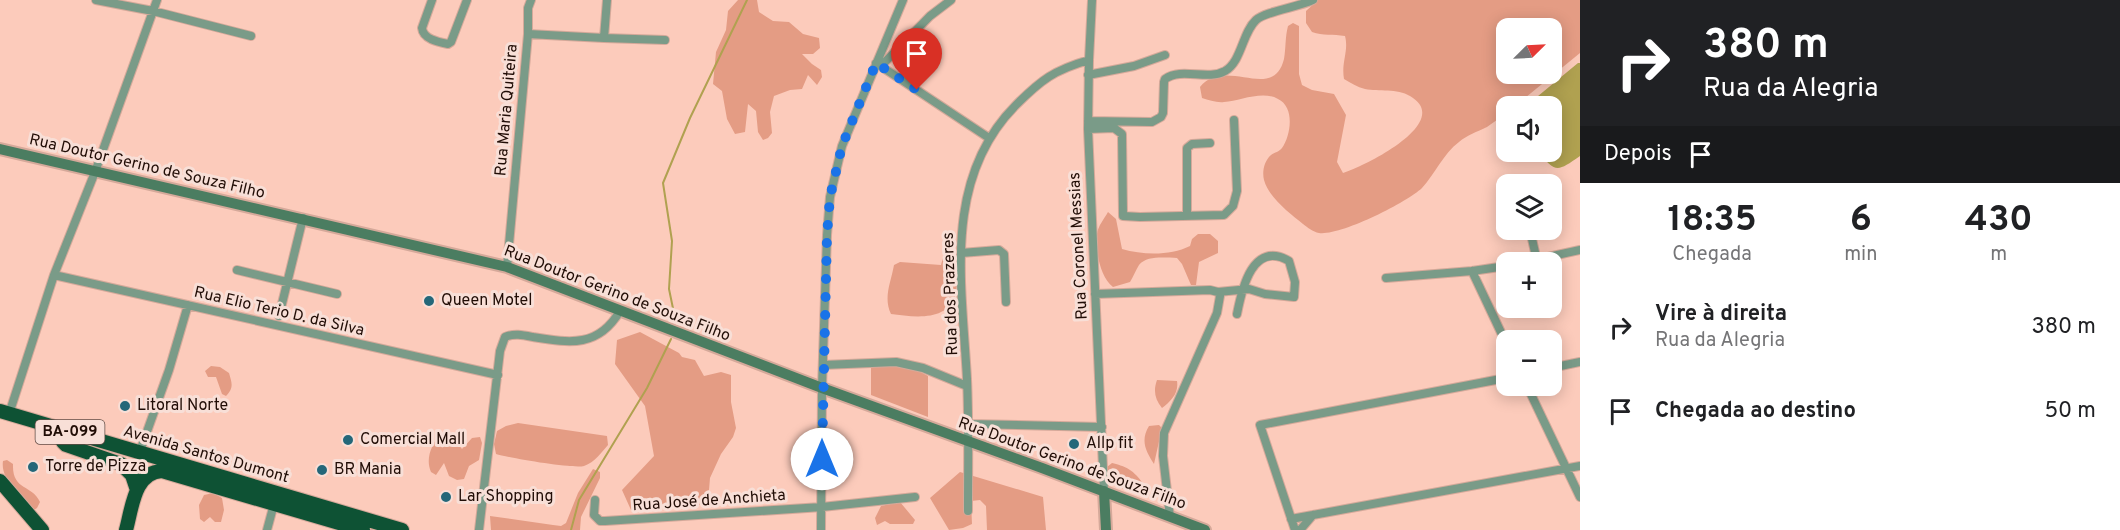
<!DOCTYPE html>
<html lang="pt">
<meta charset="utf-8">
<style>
body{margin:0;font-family:Overpass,sans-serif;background:#f2f2f2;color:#202124;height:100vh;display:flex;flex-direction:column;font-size:22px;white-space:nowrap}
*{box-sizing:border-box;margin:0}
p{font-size:20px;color:#757577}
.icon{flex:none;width:33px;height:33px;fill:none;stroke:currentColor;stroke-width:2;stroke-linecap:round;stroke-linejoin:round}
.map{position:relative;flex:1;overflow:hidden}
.details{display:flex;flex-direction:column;background:#fff;width:540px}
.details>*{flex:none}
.top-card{background:#202124;color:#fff;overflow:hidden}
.needle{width:39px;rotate:66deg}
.fabs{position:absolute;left:1496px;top:18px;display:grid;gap:12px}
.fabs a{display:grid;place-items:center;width:66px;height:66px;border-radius:12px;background:#fff;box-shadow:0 3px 15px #0003;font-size:30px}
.pin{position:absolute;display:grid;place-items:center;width:51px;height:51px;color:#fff;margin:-62px -26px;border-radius:50% 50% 50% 0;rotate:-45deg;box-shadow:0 0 6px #0007}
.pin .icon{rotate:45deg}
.me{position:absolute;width:66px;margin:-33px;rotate:0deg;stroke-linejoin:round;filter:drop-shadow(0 0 4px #0008)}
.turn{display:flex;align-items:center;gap:21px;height:126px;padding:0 24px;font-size:27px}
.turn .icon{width:78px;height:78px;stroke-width:2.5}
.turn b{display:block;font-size:42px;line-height:51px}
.then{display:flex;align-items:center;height:57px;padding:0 24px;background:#0003;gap:12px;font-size:22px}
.eta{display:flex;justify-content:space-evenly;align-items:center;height:102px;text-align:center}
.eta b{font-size:36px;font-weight:700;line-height:42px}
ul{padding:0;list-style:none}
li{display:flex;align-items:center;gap:18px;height:84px;padding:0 24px}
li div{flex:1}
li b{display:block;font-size:22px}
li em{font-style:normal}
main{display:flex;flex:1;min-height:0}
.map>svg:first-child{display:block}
.green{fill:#e49c84;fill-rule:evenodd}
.water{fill:#b0a150}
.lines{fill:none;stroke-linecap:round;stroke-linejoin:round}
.stream{stroke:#b0a150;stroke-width:2}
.street-casing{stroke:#d5a99a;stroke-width:10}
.secondary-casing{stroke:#d5a99a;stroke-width:14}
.highway-casing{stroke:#d5a99a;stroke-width:16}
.street{stroke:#7a9b88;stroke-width:8}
.secondary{stroke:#4b7d61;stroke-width:10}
.highway{stroke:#0e5234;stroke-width:14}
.route{stroke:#1a73e8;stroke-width:10;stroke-dasharray:0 18}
.poi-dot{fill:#246779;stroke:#f8dfd7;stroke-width:2}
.labels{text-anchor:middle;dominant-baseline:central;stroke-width:6;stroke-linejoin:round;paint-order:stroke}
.shield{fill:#f8dfd7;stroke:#624c45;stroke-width:1.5}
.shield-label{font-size:15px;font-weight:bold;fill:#210d06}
.street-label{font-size:16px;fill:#210d06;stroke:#f8dfd7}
.poi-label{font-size:16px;fill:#210d06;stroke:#f8dfd7;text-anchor:start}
</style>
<main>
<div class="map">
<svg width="1580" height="530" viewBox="0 0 1580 530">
<rect width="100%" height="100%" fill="#fccbbb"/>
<path class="green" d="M738 0H757L759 12 773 21 789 22 803 34 819 38 820 48 813 54H802L812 64 821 70 822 77 817 85 808 75 802 89 790 90 774 96 770 112 772 133 768 138 763 140 758 132 756 111 748 104 745 132 735 134 727 119 722 91 713 84 716 52 726 30 728 11Z
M1318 0H1580V53L1515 106H1506V114C1499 118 1493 123 1487 127 1477 132 1467 135 1459 142 1443 154 1435 174 1422 188 1406 203 1340 236 1319 233 1313 232 1307 227 1303 224 1290 213 1269 198 1264 180 1262 172 1264 161 1271 155 1275 152 1279 152 1282 148 1291 135 1295 107 1278 99 1262 90 1240 101 1224 102 1217 103 1209 100 1202 98L1200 87C1226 56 1273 103 1284 59 1286 48 1285 37 1288 26L1293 23 1299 26V74L1302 85 1312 90 1334 94 1346 115 1337 162 1343 173C1363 167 1455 122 1410 96 1397 88 1379 92 1365 89 1357 87 1351 83 1344 79 1341 62 1349 51 1345 36 1333 34 1323 36 1312 32L1306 23V11ZM1506 28H1551V74H1506Z
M1108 212 1116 219 1122 249C1143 255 1170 256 1190 246L1192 239 1198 234H1210L1218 241V253L1199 262 1196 285H1191L1182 264 1177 258C1166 258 1147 255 1139 265 1136 270 1133 277 1130 282L1113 287C1100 277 1095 250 1097 234 1098 226 1104 219 1108 212Z
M946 245 952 249 954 261 952 269 957 281 954 304C949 306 946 310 941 312 928 319 906 316 891 314 883 298 891 282 894 265L900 262 941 265Z
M640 332 679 353 682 357 695 360 704 376 721 372 731 375V402L736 428 733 437 721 454 710 478 708 502 686 509 655 506 631 510 622 490 654 456 645 406 615 364 617 340Z
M889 364 917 370 928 376V417L871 395V367Z
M211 366 220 367 229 373C232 383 234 388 226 396L222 394 216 377H208L205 371Z
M1157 380 1177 381C1179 393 1171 401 1162 408 1155 399 1153 391 1157 380Z
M518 423 607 436 608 445C601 453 595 462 584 466 573 469 509 458 496 454L494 444 497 431 506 426Z
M1159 425 1162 428 1154 464C1146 451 1140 441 1149 426Z
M440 433 451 435 462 449 472 438 480 437 482 443 479 460 469 466 464 479 457 480 449 476 444 463 436 475 431 472C425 458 432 445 440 433Z
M7 460 13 464C12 491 32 484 40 502L37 508 34 510C22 499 0 479 3 461Z
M1112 463C1129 467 1135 472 1145 486L1135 493C1120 490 1112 482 1107 467Z
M593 469 600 472V478L581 517 580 530H491L490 516 553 525 561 526 566 523 578 493Z
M960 472 1043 497 1046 530H987L986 506 980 500 971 501 972 524 963 528 949 530 930 498Z
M213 493 222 498 224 510 221 522H215L210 517 204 522 200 519 199 505 204 495Z
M900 502 915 520 913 524H890L885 521 877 525 875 518 881 506Z"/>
<path class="water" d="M1578 63H1580V156C1557 172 1556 173 1538 152H1551V106H1526Z"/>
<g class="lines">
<path class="stream" d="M676 323 669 289 672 241 663 183 690 118 747 0
M571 530 579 500 647 388 671 339"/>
<defs>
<path id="street" d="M96 0 153 11 251 36
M432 0 422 28C423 39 438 42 448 44L451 42 467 0
M1092 0 1089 60 1088 129 1104 491
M528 34V8L531 0
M604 38 665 40
M876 63 989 138
M881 66 930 16 951 0
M1088 75 1134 66 1165 55
M1088 121 1152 122 1161 117 1163 113 1164 82 1165 79C1182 67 1207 81 1225 71 1242 61 1242 33 1256 20 1266 11 1299 7 1313 0
M1088 129 1114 128 1122 134 1123 216 1140 217 1224 215 1233 206 1237 191 1234 120
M1519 181 1520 184
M1187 216V148L1192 144 1210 143
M1530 230 1537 261
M961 253 999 250 1004 254 1006 302
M1525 262 1580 250
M507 267 528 34 604 38 607 0
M237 270 337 294
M1472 271 1506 343
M54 275 498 375
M1386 278 1472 271 1506 266
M1218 292 1249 289 1265 294 1294 297 1295 282 1289 261C1253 240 1242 288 1237 314
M1095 294 1210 290 1218 292 1220 296 1217 313 1164 433 1163 456 1170 517
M279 316 303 218
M823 365 896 362 923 368 967 386
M1551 368 1580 362
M1527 386 1580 497
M9 414 54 275 95 172 157 0
M969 424 1102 427
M139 454 169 370 188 305
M595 500 594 515 600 521H605L822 507 915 497
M968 511C968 467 969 423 967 379 962 284 942 179 1016 105 1041 80 1054 70 1089 60
M1291 519 1580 466
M267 530 274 504
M479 530 500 351 505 337C514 333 523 335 533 337 570 343 598 348 620 311
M821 530 822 388 827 235 830 197 842 146 903 0
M1295 530 1260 425 1506 378
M1300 530 1313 515"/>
<path id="secondary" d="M0 149 507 267 822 388 1042 468 1205 530
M1104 491 1106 530"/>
<path id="highway" d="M0 411 402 530
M58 429 63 442 66 445 121 464 132 475 137 490
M0 481 42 530
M126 530C132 509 134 472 162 471L363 530"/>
</defs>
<use href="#street" class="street-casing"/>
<use href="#secondary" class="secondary-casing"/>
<use href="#highway" class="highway-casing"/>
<use href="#street" class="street"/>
<use href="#secondary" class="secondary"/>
<use href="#highway" class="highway"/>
</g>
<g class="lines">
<path class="route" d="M822 459 827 235 830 197 842 146 876 63 917 90"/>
</g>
<g class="poi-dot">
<circle cx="429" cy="301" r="6"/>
<circle cx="125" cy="406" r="6"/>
<circle cx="348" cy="440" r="6"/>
<circle cx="1074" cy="444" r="6"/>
<circle cx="33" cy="467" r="6"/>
<circle cx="322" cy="470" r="6"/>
<circle cx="446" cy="497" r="6"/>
</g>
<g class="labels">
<rect class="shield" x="35.5" y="420" width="69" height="24" rx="4.5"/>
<g class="shield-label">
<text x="70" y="432">BA-099</text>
</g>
<g class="street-label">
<text transform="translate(507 110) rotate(-85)">Rua Maria Quiteira</text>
<text transform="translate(147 167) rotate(13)">Rua Doutor Gerino de Souza Filho</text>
<text transform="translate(1079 246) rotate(-93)">Rua Coronel Messias</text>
<text transform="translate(617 294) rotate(21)">Rua Doutor Gerino de Souza Filho</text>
<text transform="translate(951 294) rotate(-92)">Rua dos Prazeres</text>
<text transform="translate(279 312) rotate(13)">Rua Elio Terio D. da Silva</text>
<text transform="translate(206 455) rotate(16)">Avenida Santos Dumont</text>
<text transform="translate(1072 464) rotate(20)">Rua Doutor Gerino de Souza Filho</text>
<text transform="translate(709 501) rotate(-4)">Rua José de Anchieta</text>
</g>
<g class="poi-label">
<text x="441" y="301">Queen Motel</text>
<text x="137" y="406">Litoral Norte</text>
<text x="360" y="440">Comercial Mall</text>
<text x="1086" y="444">Allp fit</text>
<text x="45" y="467">Torre de Pizza</text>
<text x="334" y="470">BR Mania</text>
<text x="458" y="497">Lar Shopping</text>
</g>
</g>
</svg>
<div class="fabs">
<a><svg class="needle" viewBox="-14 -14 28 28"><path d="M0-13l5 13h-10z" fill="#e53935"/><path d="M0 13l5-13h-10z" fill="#757577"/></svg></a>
<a><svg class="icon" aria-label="sound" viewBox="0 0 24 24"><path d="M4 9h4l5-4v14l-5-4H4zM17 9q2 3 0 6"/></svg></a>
<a><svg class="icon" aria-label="layers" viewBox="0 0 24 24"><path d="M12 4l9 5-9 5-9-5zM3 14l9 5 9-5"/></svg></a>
<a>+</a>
<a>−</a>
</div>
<div class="pin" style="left:917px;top:90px;background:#d93025"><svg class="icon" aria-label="arrive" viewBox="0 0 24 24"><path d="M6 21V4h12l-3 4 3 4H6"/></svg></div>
<svg class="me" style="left:822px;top:459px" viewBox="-20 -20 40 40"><circle r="19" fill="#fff"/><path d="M0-13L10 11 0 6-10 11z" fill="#1a73e8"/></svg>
</div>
<section class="details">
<div class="top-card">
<div class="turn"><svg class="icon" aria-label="right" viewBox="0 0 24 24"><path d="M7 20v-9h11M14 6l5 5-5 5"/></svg><div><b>380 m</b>Rua da Alegria</div></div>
<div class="then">Depois<svg class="icon" aria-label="arrive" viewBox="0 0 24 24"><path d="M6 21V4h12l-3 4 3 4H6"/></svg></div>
</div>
<div class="eta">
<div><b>18:35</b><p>Chegada</p></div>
<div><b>6</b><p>min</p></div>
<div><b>430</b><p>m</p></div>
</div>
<ul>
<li><svg class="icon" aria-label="right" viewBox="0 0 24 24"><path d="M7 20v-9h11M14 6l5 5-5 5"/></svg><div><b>Vire à direita</b><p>Rua da Alegria</p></div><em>380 m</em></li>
<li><svg class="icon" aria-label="arrive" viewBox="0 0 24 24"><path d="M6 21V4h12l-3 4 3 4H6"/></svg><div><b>Chegada ao destino</b></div><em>50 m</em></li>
</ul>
</section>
</main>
